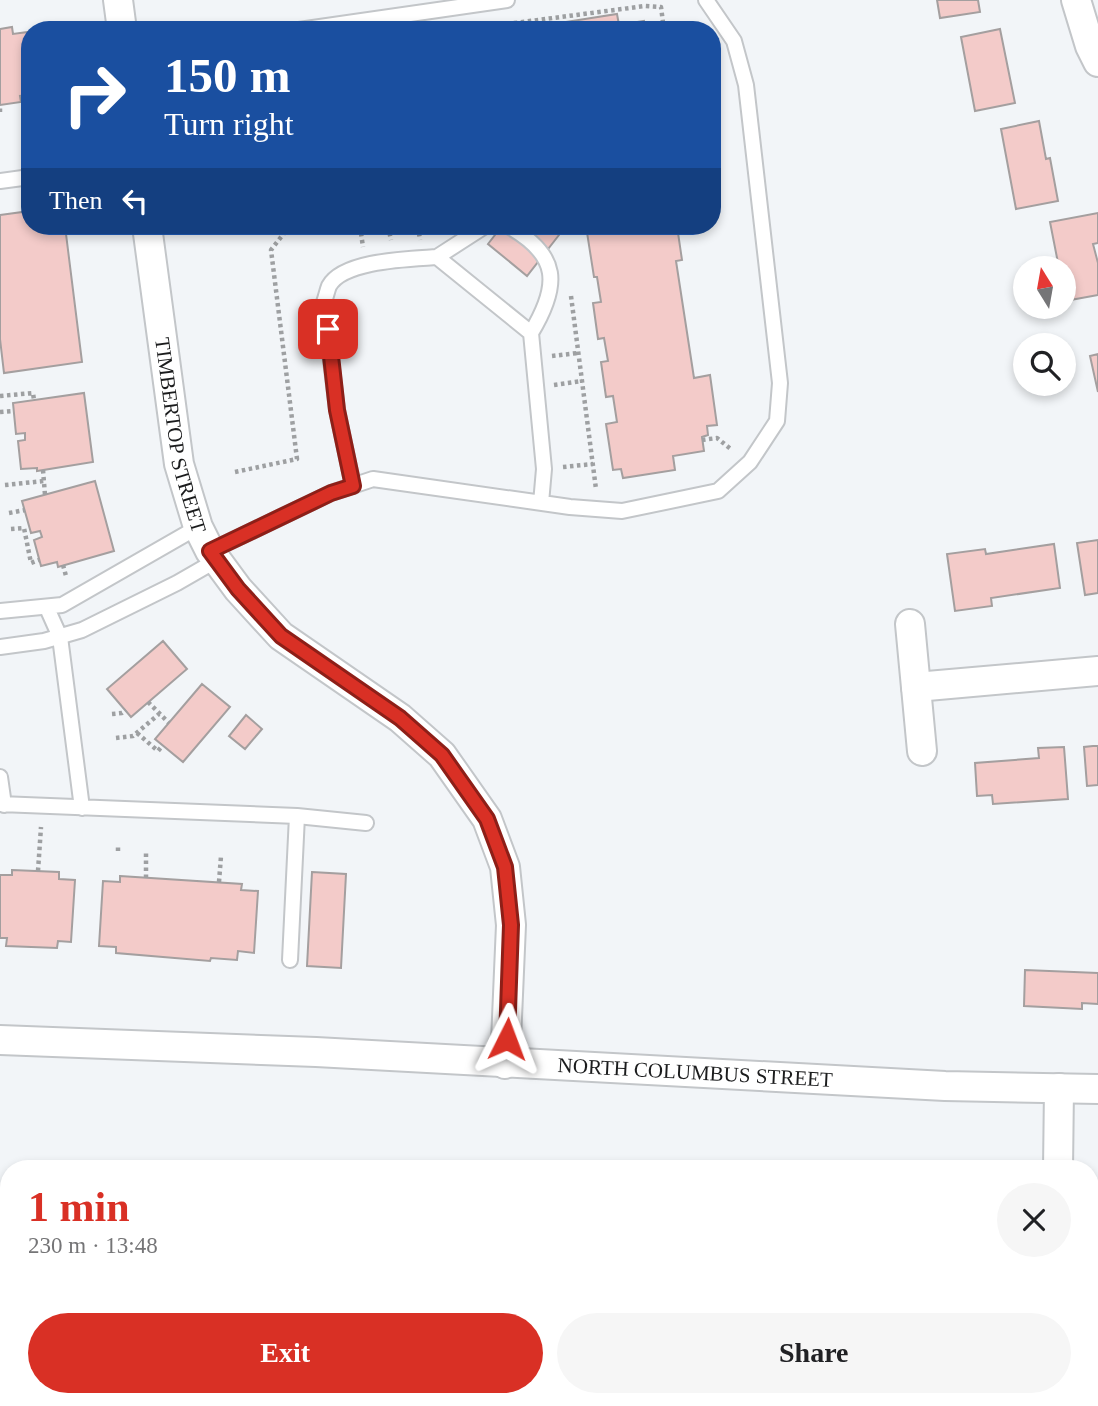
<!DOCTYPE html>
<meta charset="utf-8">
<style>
body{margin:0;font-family:"Times New Roman",serif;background:#f6f6f6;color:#202124;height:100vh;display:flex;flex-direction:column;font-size:26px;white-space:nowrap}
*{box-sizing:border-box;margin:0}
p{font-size:23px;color:#757577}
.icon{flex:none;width:38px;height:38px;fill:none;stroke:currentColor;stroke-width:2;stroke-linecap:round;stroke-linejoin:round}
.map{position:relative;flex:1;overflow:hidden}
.side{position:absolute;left:0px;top:1160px;width:1099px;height:247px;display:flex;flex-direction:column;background:#fff;border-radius:28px 28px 0 0;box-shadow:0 4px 10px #0003}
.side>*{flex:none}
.top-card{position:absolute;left:21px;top:21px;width:700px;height:214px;border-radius:28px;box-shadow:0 4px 10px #0003;background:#1a4fa0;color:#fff;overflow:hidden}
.needle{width:46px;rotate:349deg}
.buttons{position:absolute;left:1013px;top:256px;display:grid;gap:14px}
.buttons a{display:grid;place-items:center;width:63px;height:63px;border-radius:50%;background:#fff;box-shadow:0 4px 10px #0003;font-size:35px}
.pin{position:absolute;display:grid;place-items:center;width:60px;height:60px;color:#fff;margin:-30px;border-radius:14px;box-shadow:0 4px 10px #0006}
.me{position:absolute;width:77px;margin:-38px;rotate:3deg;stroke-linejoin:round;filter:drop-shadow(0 0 5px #0008)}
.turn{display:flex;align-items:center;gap:24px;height:147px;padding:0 28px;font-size:32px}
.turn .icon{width:91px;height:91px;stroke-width:2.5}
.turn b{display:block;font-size:49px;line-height:60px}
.then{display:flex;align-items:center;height:66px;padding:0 28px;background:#0003;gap:14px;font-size:26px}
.round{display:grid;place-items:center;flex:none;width:74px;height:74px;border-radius:37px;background:#f6f6f6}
.head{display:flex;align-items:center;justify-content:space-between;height:119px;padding:0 28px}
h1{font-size:42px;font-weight:600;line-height:52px;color:#d93025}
.button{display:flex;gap:14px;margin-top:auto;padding:14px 28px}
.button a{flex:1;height:80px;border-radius:42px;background:#d93025;color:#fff;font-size:28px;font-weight:600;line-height:80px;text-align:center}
.button a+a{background:#f6f6f6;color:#202124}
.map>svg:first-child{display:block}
.building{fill:#f3cbc9;stroke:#a49f9f;stroke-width:2}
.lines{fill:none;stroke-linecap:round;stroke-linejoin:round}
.lane-casing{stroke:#c3c6c9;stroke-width:18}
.street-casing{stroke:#c3c6c9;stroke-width:32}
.path{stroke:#9ea0a2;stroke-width:4.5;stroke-dasharray:3.5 3.5;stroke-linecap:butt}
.lane{stroke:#fff;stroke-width:14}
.street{stroke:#fff;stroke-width:28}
.route-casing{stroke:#8d1f18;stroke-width:18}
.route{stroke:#d93025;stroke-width:12}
.labels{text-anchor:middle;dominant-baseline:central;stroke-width:5;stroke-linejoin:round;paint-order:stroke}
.street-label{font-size:21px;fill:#1b1c1d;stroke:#f2f5f8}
</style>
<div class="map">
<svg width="1098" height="1406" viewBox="0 0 1098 1406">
<rect width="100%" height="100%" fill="#f2f5f8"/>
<path class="building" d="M937 0H978L980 12 940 18Z
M617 14 619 25 644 21 646 30H540V26Z
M12 27 13 34 28 32 30 95 20 96 21 102 0 105V29Z
M1000 29 1015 103 975 111 961 37Z
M1039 121 1046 159 1050 158 1058 201 1016 209 1001 129Z
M30 211V226H65L82 362 4 373 0 339V215Z
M1098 213V243L1093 244 1098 263V295L1065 301 1064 268H1059L1050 222Z
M502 226H548L559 235 527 276 488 244Z
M586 226H677L682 260 676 261 694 378 710 375 717 425 707 426 708 435 702 437 704 451 673 456 675 470 623 478 621 469 613 470 606 424 617 422 613 396 606 397 601 362 608 361 604 338 598 339 593 303 601 302 597 277H594Z
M1098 354V392L1090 356Z
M84 393 93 462 37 471V468L21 469 18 441 25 440V433L16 434 13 403Z
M95 481 114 551 58 567 57 562 41 566 34 540 42 537 40 531 31 533 22 501Z
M1098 540V593L1085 595 1077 543Z
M1054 544 1060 588 991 598 992 606 955 611 947 554 985 549 986 554Z
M163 641 187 669 131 717 107 689Z
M202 684 230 707 183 762 155 739Z
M246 715 262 729 245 749 229 736Z
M1093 746H1098V785L1087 786 1084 747Z
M1064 747 1068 799 993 804 992 795 977 796 975 763 1039 758 1038 748Z
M12 870 59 872V879L75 880 71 942 58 941 57 948 6 946 7 938H0V875H12Z
M312 872 346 874 341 968 307 966Z
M120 876 242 884 241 890 258 891 254 953 238 951 237 960 211 958 210 961 116 953V947L99 946 103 881 120 882Z
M1025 970 1098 973V1004L1082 1003V1009L1024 1006Z
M6 1185H9V1225Z
M731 1398H785L783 1406H729Z
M935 1398H944L967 1404V1406H933Z"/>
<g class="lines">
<defs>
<path id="lane" d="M299 30 507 0
M0 181 30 177
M508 226C560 255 560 285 531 333
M437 257 485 226
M353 486 337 410 324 302C326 297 327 291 329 286 343 260 410 259 437 257L531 333 544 469 541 503
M210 551 331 493 373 479 570 507 622 511 718 491 750 462 777 421 780 383 746 85 734 41 706 0
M47 608 60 637 82 808
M0 611 62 605 198 527
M0 647 44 641 82 630 177 583 217 560
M0 777 4 805
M0 804 297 816 366 823
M290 960 297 816"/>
<g id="street">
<path d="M118 0 122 30"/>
<path d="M1076 0 1090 46 1098 62"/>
<path id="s1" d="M147 226 179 464 198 527 210 551 238 589 281 636 400 718 442 755 487 819 505 867 511 925 505 1064"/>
<path d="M910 624 922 751"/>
<path d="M916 687 1098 671"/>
<path id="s2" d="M0 1040 316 1052 945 1086 1098 1089"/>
<path d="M1058 1169 1059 1088"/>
<path d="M1056 1406V1398"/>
</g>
</defs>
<use href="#lane" class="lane-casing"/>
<use href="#street" class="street-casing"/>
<path class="path" d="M507 24 645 6 661 7 664 30
M0 112V105
M360 226 363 247
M388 226 391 240
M418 226 420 240
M571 296 596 489
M552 356 578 353
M554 385 582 381
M0 396 33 393 34 400
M0 412 13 411
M702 440 717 438 732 450
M563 467 593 464
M43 470 45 495
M235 472 297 459 271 250 285 232 330 226
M5 485 44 481
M9 513 25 510
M11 529 24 528 31 563 39 560
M63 565 66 576
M148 702 169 723
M112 714 122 713 126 710
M137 733 158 751 163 745
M116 738 133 736 159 714
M118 851V846
M38 871 41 827
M146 878V852
M219 882 221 856"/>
<use href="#lane" class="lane"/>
<use href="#street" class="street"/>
</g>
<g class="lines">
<defs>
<path id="route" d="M328 329 337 410 353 486 331 493 210 551 238 589 281 636 400 718 442 755 487 819 505 867 511 925 507 1039"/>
</defs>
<use href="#route" class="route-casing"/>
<use href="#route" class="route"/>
</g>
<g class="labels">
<g class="street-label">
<text stroke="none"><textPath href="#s1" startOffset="212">TIMBERTOP STREET</textPath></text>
<text stroke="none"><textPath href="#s2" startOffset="696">NORTH COLUMBUS STREET</textPath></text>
</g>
</g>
</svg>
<div class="buttons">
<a><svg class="needle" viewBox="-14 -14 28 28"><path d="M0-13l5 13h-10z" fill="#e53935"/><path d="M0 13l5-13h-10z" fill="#757577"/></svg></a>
<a><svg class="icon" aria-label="search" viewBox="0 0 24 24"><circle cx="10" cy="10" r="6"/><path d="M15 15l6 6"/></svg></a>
</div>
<div class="pin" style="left:328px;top:329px;background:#d93025"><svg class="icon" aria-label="arrive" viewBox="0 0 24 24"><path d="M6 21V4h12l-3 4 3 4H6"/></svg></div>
<svg class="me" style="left:507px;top:1039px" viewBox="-20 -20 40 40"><path d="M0-17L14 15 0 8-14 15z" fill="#d93025" stroke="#fff" stroke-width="4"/></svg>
<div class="top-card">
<div class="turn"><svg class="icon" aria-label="right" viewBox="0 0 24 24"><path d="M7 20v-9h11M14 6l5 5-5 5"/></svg><div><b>150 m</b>Turn right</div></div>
<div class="then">Then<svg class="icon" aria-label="left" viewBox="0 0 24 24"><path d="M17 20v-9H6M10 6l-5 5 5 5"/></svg></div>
</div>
<section class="side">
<div class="head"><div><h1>1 min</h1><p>230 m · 13:48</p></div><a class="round"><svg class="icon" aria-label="close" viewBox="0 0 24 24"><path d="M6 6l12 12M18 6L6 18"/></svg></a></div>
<div class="button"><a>Exit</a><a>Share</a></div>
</section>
</div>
